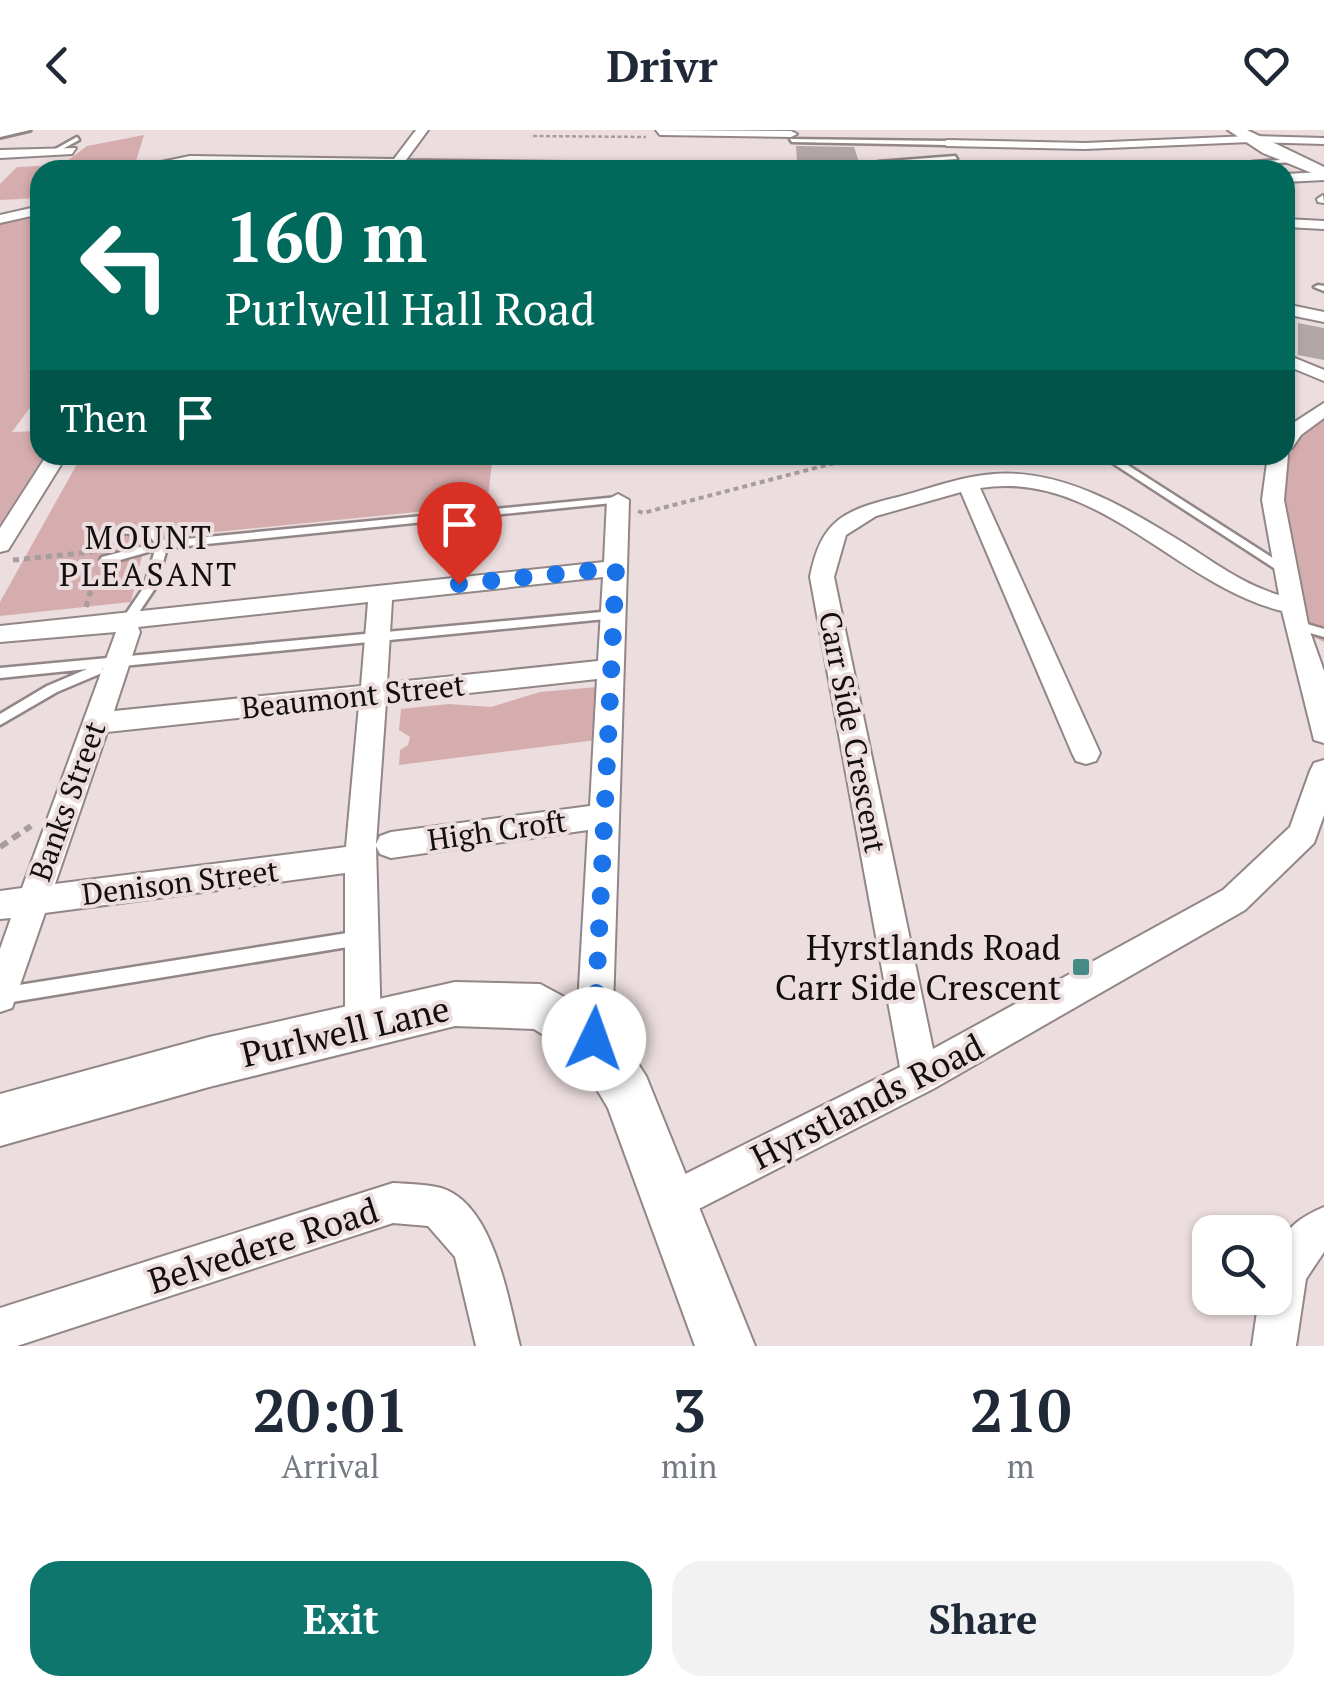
<!DOCTYPE html>
<style>
body{margin:0;font-family:"PT Serif",serif;background:#f2f2f3;color:#1f2937;height:100vh;display:flex;flex-direction:column;font-size:38px;white-space:nowrap}
*{box-sizing:border-box;margin:0}
p{font-size:32px;color:#747a83}
.icon{flex:none;width:55px;height:55px;fill:none;stroke:currentColor;stroke-width:2;stroke-linecap:round;stroke-linejoin:round}
.map{position:relative;height:1216px;overflow:hidden}
.drawer{display:flex;flex-direction:column;background:#fff;flex:1}
.drawer>*{flex:none}
.hud{position:absolute;left:30px;top:30px;width:1265px;height:305px;border-radius:30px;box-shadow:0 2px 8px #0004;background:#00695c;color:#fff;overflow:hidden}
.tools{position:absolute;left:1192px;top:1085px;display:grid;gap:20px}
.tools a{display:grid;place-items:center;width:100px;height:100px;border-radius:20px;background:#fff;box-shadow:0 2px 8px #0004;font-size:50px}
.pin{position:absolute;display:grid;place-items:center;width:85px;height:85px;color:#fff;margin:-102px -42px;border-radius:50% 50% 50% 0;rotate:-45deg;box-shadow:0 0 10px #0007}
.pin .icon{rotate:45deg}
.me{position:absolute;width:110px;margin:-55px;rotate:3deg;stroke-linejoin:round;filter:drop-shadow(0 0 8px #0008)}
.turn{display:flex;align-items:center;gap:35px;height:210px;padding:0 30px;font-size:45px}
.turn .icon{width:130px;height:130px;stroke-width:2.5}
.turn b{display:block;font-size:70px;line-height:85px}
.then{display:flex;align-items:center;height:95px;padding:0 30px;background:#0003;gap:20px;font-size:38px}
.eta{display:flex;justify-content:space-evenly;align-items:center;height:170px;text-align:center}
.eta b{font-size:60px;font-weight:700;line-height:70px}
.button{display:flex;gap:20px;margin-top:auto;padding:20px 30px}
.button a{flex:1;height:115px;border-radius:30px;background:#0f766e;color:#fff;font-size:40px;font-weight:700;line-height:115px;text-align:center}
.button a+a{background:#f2f2f3;color:#1f2937}
header{display:flex;justify-content:space-between;align-items:center;height:130px;padding:0 30px;background:#fff;font-size:45px;font-weight:700}
.map>svg:first-child{display:block}
.green{fill:#d6adae}
.building{fill:#b3a6a6}
.lines{fill:none;stroke-linecap:round;stroke-linejoin:round}
.lane-casing{stroke:#928686;stroke-width:5}
.street-casing{stroke:#928686;stroke-width:4}
.secondary-casing{stroke:#928686;stroke-width:4}
.primary-casing{stroke:#928686;stroke-width:6}
.path-far3{stroke:#a89d9e;stroke-width:2.5;stroke-dasharray:4 2.5;stroke-linecap:butt}
.path-far2{stroke:#a89d9e;stroke-width:4;stroke-dasharray:5 4;stroke-linecap:butt}
.path-far1{stroke:#a89d9e;stroke-width:5;stroke-dasharray:6 5;stroke-linecap:butt}
.path{stroke:#a89d9e;stroke-width:6;stroke-dasharray:9 6;stroke-linecap:butt}
.lane{fill:#fff;fill-rule:evenodd}
.street{fill:#fff;fill-rule:evenodd}
.secondary{fill:#fff;fill-rule:evenodd}
.primary{fill:#fff;fill-rule:evenodd}
.route{stroke:#1a73e8;stroke-width:18;stroke-dasharray:0 32.4}
.poi-dot{fill:#448b86;stroke:#ecddde;stroke-width:4}
.labels{text-anchor:middle;dominant-baseline:central;stroke-width:8;stroke-linejoin:round;paint-order:stroke}
.street-label{font-size:30px;fill:#130f0f;stroke:#ecddde}
.neighbourhood-label{font-size:32px;letter-spacing:2.5px;fill:#130f0f;stroke:#ecddde}
.near-poi-label{font-size:35px;fill:#130f0f;stroke:#ecddde;text-anchor:end}
.near-street-label{font-size:35px;fill:#130f0f;stroke:#ecddde}
</style>
<header><svg class="icon" aria-label="back" viewBox="0 0 24 24"><path d="M15 5l-7 7 7 7"/></svg>Drivr<svg class="icon" aria-label="heart" viewBox="0 0 24 24"><path d="M12 20l-8-8c-3-5 5-10 8-4 3-6 11-1 8 4z"/></svg></header>
<div class="map">
<svg width="1324" height="1216" viewBox="0 0 1324 1216">
<rect width="100%" height="100%" fill="#ecddde"/>
<path class="green" d="M144 5 135 34 111 40H40V68L0 70V54L17 37 62 35 87 16Z
M40 83V264L12 302 40 301V325H45L0 394V91Z
M1324 279V512L1297 499 1273 370 1285 314 1294 301Z
M82 325H493L487 375 146 409 131 472 0 486V472Z
M597 557 596 610 399 635 400 620 408 615 410 607 399 600 401 579 449 574 491 577 540 562Z"/>
<path class="building" d="M796 16 854 17 859 32 797 31Z
M1298 193 1324 198V230L1298 225Z"/>
<g class="lines">
<defs>
<path id="lane" d="M77 7 79 10 57 22 52 21Z
M790 9 947 11 950 13 947 15 792 12Z
M955 26 957 29 881 34 878 32Z
M1294 29 1296 32 1256 34 1253 32Z
M1241 34 1243 37 1216 40 1213 37Z
M1318 155 1324 156V161L1314 157Z
M1100 325H1112L1293 441 1287 445 1283 444Z
M618 367 623 370 622 372 167 418 156 457 129 497 125 498 119 494 144 457 155 420 106 434 100 430 102 427 155 413 149 405 119 403 118 401 123 398 156 400 165 411Z
M612 481 616 482 618 485 616 488 102 538V543L57 562 0 595V584L47 556 87 539 0 548V538Z
M1297 491 1324 499V507L1293 498 1291 495Z
M360 801 366 803 368 808 366 813 360 815 0 874V858Z"/>
<path id="street" d="M416 0H428L406 30 877 36 883 40 190 34 122 40 190 26 394 29Z
M656 0 791 1 797 4 791 7 660 5Z
M1250 6 1324 8V14L1250 12 1085 19 947 16 941 13 947 10 1085 13Z
M76 18 72 24 0 28V20Z
M1324 42V50L1285 52V44Z
M1323 65 1324 73 1318 72 1317 69Z
M40 76V84L0 93V85Z
M1285 89 1324 91V99L1285 97Z
M1285 174 1324 182V192L1285 184Z
M1285 224 1324 240V251L1285 235Z
M1324 273V288L1301 305 1292 318 1285 320 1287 297Z
M1285 321 1288 325 1284 370 1309 499 1324 541V613L1314 610 1282 481C1176 455 1098 339 980 358L1100 623 1096 631 1086 634 1076 631 1072 623 961 362 876 386 846 405 834 447 933 919 1223 760 1290 697 1310 641 1314 633 1324 630V685L1314 713 1245 780 933 959 685 1086 671 1092 657 1086 651 1072 657 1058 900 937 810 447C821 390 844 380 898 367 929 359 962 346 994 344 1064 339 1128 379 1185 414 1215 433 1244 455 1279 465L1262 370 1268 325H1285Z
M47 325H67L8 420 0 422V398Z
M618 364 629 370 627 438 612 909 607 921 594 926 581 921 576 909 588 700 391 728 380 724 376 716 381 898 375 910 363 915 351 910 345 898V743L45 783 12 878 0 882V819L11 788 0 789V761L22 758 116 502 0 512V496L604 432 607 370ZM603 447 598 531 387 553 392 470ZM368 472 361 556 114 581 140 502 138 497ZM597 549 590 676 391 702 380 706 376 714 386 572ZM359 575 346 717 55 754 107 602Z
M393 1053C408 1054 426 1054 441 1058 494 1074 508 1170 520 1216H476L455 1127 428 1096 393 1093 17 1216H0V1178Z
M1324 1077V1122L1306 1149 1296 1216H1252L1259 1168H1275C1275 1120 1276 1097 1324 1077Z"/>
<path id="secondary" d="M1228 0H1247L1324 37V48L1263 23Z
M455 852 540 854 611 892 646 946 755 1216H695L608 978 577 926 534 899 455 896 209 957 0 1016V964L209 907Z"/>
<path id="primary" d="M0 0H30L0 7Z"/>
</defs>
<use href="#lane" class="lane-casing"/>
<use href="#street" class="street-casing"/>
<use href="#secondary" class="secondary-casing"/>
<use href="#primary" class="primary-casing"/>
<path class="path-far3" d="M533 6 646 7"/>
<path class="path-far2" d="M638 381 643 383 865 325"/>
<path class="path-far1" d="M13 430 92 422
M86 477 90 463 97 461"/>
<path class="path" d="M0 717 31 696"/>
<use href="#lane" class="lane"/>
<use href="#street" class="street"/>
<use href="#secondary" class="secondary"/>
<use href="#primary" class="primary"/>
</g>
<g class="lines">
<path class="route" d="M459 454 616 438 594 909"/>
</g>
<rect class="poi-dot" x="1071" y="827" width="20" height="20" rx="5"/>
<g class="labels">
<g class="street-label">
<text transform="translate(353 566) rotate(-6)">Beaumont Street</text>
<text transform="translate(853 602) rotate(79)">Carr Side Crescent</text>
<text transform="translate(67 671) rotate(-70)">Banks Street</text>
<text transform="translate(497 700) rotate(-8)">High Croft</text>
<text transform="translate(180 752) rotate(-7)">Denison Street</text>
</g>
<g class="neighbourhood-label">
<text x="149" y="407">MOUNT<tspan x="149" dy="37">PLEASANT</tspan></text>
</g>
<g class="near-poi-label">
<text x="1061" y="817">Hyrstlands Road<tspan x="1061" dy="40">Carr Side Crescent</tspan></text>
</g>
<g class="near-street-label">
<text transform="translate(345 901) rotate(-13)">Purlwell Lane</text>
<text transform="translate(867 971) rotate(-27)">Hyrstlands Road</text>
<text transform="translate(263 1115) rotate(-18)">Belvedere Road</text>
</g>
</g>
</svg>
<div class="tools">
<a><svg class="icon" aria-label="search" viewBox="0 0 24 24"><circle cx="10" cy="10" r="6"/><path d="M15 15l6 6"/></svg></a>
</div>
<div class="pin" style="left:459px;top:454px;background:#d93025"><svg class="icon" aria-label="arrive" viewBox="0 0 24 24"><path d="M6 21V4h12l-3 4 3 4H6"/></svg></div>
<svg class="me" style="left:594px;top:909px" viewBox="-20 -20 40 40"><circle r="19" fill="#fff"/><path d="M0-13L10 11 0 6-10 11z" fill="#1a73e8"/></svg>
<div class="hud">
<div class="turn"><svg class="icon" aria-label="left" viewBox="0 0 24 24"><path d="M17 20v-9H6M10 6l-5 5 5 5"/></svg><div><b>160 m</b>Purlwell Hall Road</div></div>
<div class="then">Then<svg class="icon" aria-label="arrive" viewBox="0 0 24 24"><path d="M6 21V4h12l-3 4 3 4H6"/></svg></div>
</div>
</div>
<section class="drawer">
<div class="eta">
<div><b>20:01</b><p>Arrival</p></div>
<div><b>3</b><p>min</p></div>
<div><b>210</b><p>m</p></div>
</div>
<div class="button"><a>Exit</a><a>Share</a></div>
</section>
